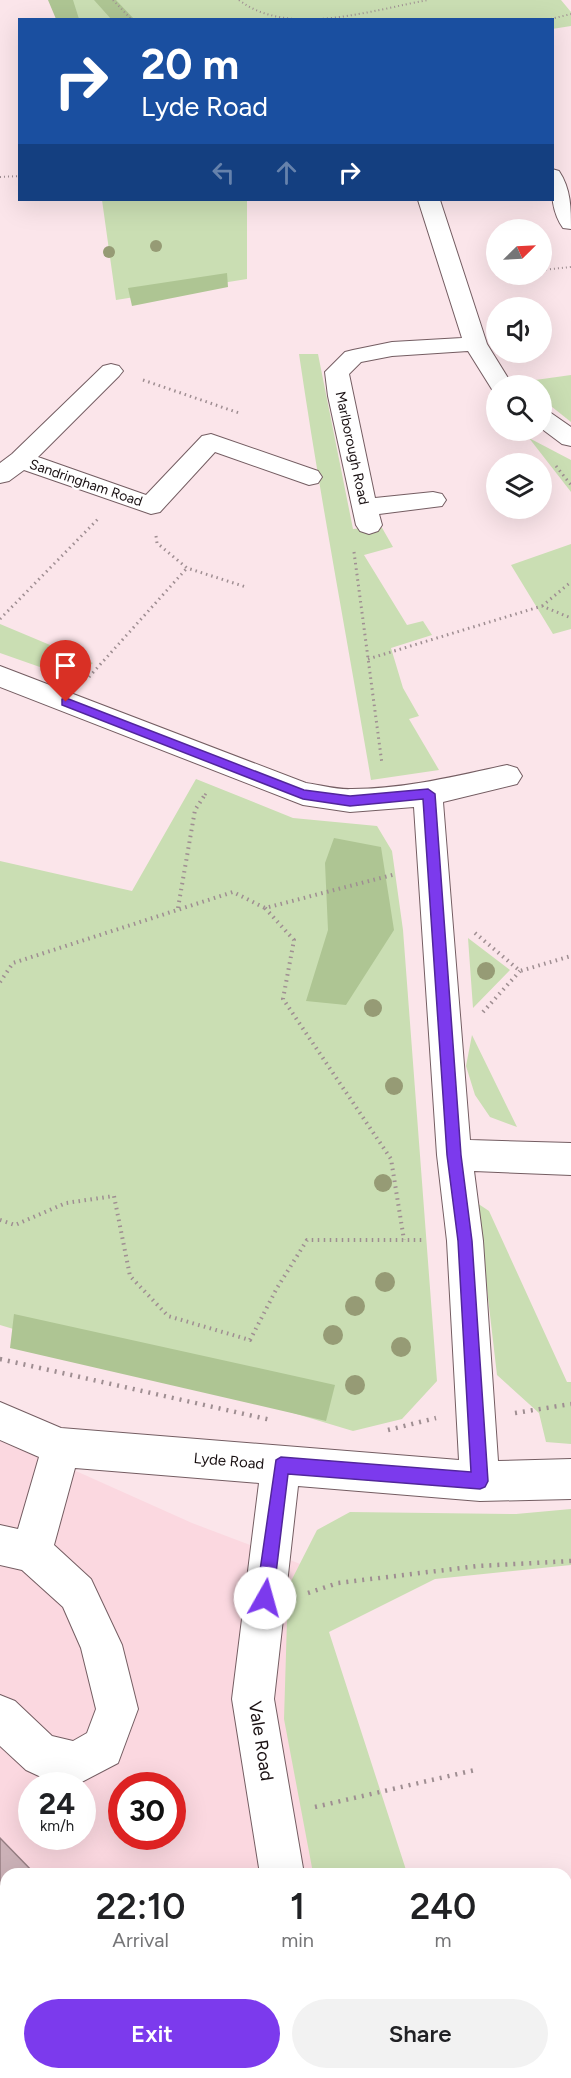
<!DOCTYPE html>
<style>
body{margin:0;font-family:Figtree,sans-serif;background:#f2f2f2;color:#202124;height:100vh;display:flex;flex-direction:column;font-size:22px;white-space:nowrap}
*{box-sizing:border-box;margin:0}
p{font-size:20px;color:#757577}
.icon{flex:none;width:33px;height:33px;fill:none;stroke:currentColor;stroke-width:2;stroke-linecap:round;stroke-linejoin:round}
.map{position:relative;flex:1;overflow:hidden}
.details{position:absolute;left:0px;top:1868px;width:572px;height:212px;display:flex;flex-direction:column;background:#fff;border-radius:18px 18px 0 0;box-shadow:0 6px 24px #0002}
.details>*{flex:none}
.hud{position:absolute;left:18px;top:18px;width:536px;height:183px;border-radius:0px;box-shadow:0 6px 24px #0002;background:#1a4fa0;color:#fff;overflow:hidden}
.needle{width:39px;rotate:66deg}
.fabs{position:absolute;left:486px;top:219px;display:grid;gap:12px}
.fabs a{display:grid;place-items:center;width:66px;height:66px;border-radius:50%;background:#fff;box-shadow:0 6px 24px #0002;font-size:30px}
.speed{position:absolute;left:18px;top:1772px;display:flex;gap:12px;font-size:30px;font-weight:700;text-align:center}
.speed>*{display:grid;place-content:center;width:78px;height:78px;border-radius:50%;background:#fff;box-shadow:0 6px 24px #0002;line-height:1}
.speed small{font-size:15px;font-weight:400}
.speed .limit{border:9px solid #d22;background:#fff;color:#111}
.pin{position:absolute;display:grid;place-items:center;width:51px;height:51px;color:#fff;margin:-62px -26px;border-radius:50% 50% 50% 0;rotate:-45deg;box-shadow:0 0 6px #0007}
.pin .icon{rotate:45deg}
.me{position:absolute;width:66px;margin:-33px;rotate:7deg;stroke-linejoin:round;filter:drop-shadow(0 0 4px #0008)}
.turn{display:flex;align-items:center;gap:21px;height:126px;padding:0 24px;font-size:27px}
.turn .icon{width:78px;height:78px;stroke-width:2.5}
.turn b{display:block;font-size:42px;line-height:51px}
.lanes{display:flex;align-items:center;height:57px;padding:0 24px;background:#0003;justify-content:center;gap:30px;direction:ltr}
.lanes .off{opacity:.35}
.eta{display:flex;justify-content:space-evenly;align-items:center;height:102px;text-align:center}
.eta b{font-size:36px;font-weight:600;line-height:42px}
.action{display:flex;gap:12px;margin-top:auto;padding:12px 24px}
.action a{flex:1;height:69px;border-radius:36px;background:#7c3aed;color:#fff;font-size:24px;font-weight:600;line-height:69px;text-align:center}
.action a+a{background:#f2f2f2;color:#202124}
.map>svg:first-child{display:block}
.built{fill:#fbd8e0;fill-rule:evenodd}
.green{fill:#cadeb3}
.forest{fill:#aec593}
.building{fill:#cbb1b7;stroke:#967e83;stroke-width:1.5}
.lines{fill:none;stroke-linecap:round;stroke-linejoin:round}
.minor-casing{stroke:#745d62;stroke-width:2}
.path-far3{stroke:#9f8e92;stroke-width:2;stroke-dasharray:1 3;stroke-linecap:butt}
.path-far2{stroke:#9f8e92;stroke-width:3;stroke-dasharray:1.5 4;stroke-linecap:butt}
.path-far1{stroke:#9f8e92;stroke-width:4;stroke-dasharray:1.5 4.5;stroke-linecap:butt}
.path{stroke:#9f8e92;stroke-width:4.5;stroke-dasharray:2 6;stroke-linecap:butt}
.minor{fill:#fff;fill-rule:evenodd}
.tree{fill:#969b75}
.route{fill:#7c3aed;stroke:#51269a;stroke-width:1.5}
.labels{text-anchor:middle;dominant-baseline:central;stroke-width:4.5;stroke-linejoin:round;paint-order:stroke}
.far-street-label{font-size:14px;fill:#180f11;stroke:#fff}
.street-label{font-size:15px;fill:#180f11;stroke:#fff}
.near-street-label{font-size:18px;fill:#180f11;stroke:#fff}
</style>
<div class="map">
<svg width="571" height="2078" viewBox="0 0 571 2078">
<rect width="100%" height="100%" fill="#fbe5ea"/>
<path class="built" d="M0 1437 192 1523 311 1568 329 1873 6 1874V2073H447L450 2078H0ZM32 1785H82V1836H32ZM122 1785H172V1836H122Z"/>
<path class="green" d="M49 0H112L129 19H57Z
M115 0H561L571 12V26L552 29V20L132 19Z
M102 200H247V279L116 300Z
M299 354H318L353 529 381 526 393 547 364 555 407 625 423 621 432 635 391 648 403 688 419 716 409 719 439 770 371 780C347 638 320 497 299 354Z
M571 375V422L542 399V386L525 385 521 382Z
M529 438 571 460V492Z
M571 544V629L553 634 511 565Z
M0 624 93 663 74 679 0 653Z
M196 779 293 818 377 826 392 851 403 930 437 1381 402 1419 353 1431 0 1325V861L132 891Z
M468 938 510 970 473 1008Z
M472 1035 517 1127 490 1117 475 1095 466 1066Z
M477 1203 489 1211 567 1382H571V1444L546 1442 539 1413 497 1375Z
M571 1509V1565L435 1579 329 1632 407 1873H313L284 1719 288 1587 317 1530 350 1512 516 1514Z"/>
<path class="forest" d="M48 0H73L79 19H56Z
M94 0H116L134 19H111Z
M227 273 228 287 132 306 128 288Z
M334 838 381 847 394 930 346 1005 306 1001 328 930 325 863Z
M14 1314 335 1385 326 1421 10 1348Z"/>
<path class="building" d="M0 1838 35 1874H6V2073H108L105 2078H0Z"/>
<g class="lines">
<defs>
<path id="minor" d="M552 169 559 171C571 189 571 208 571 229L563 228C550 209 552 191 552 169Z
M418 200H440L487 344 513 386H496V392L493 391 468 351 392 356 361 362 349 374 375 498 433 492 442 494 446 500 442 506 379 514 382 525 378 531 369 534 360 531 356 525 328 396 325 372 345 352 353 350 392 342 462 338Z
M111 364 119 366 123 371 119 376 38 457 146 495 202 436 211 434 318 471 322 477 318 483 309 485 215 452 160 512 151 514 24 470 9 481 0 483V463L12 454 103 366Z
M542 410 551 413 571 427V446L562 444 542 429Z
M0 666 306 783C321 785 337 790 352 789 405 789 456 776 507 765L517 768 522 776 517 784 443 802 470 1140 571 1143V1175L474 1171 483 1241 498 1461 571 1459V1499L480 1501 298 1486 274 1699 304 1874H260L232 1699 259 1483 75 1468 54 1545 91 1579 122 1645 138 1709 118 1763 76 1785 41 1777 26 1770 0 1746V1695L15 1701 52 1736 73 1741 87 1733 96 1709 81 1648 63 1607 22 1570 0 1565V1525L18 1529 39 1457 0 1440V1402L61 1428 459 1460 447 1241 437 1155 414 807 350 812 303 805 0 687Z
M571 1896V1942L566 1944V1898Z
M339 2073H387L389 2078H341Z"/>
</defs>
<use href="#minor" class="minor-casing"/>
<path class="path-far3" d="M113 0 132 20
M239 0C288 38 372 10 428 0
M547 20 571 14
M0 177 20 176
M542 270 571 267"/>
<path class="path-far2" d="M143 380 239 413
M556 466 571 485
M156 536 157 543 187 568 246 587
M354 552 382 764
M542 606 571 582
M0 619 98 519
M368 659 542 606 571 618
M89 677 187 568
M205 795 207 792"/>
<path class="path-far1" d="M178 908 195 810 206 793
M265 908 294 940 283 999 391 1159 404 1240
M475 933 520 971 571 956
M0 982 13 963 233 892 265 908 396 874
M483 1012 520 971
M0 1220 15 1225 66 1203 114 1196 130 1276 168 1316 250 1340 277 1288 307 1240H425
M0 1359 5 1360"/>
<path class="path" d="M0 1359 271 1420
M515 1413 571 1404
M388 1430 436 1418
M308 1593 338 1583 478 1566 571 1561
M315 1807 475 1770"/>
<use href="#minor" class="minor"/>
</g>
<g class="tree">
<circle cx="156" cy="246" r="6"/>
<circle cx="109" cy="252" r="6"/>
<circle cx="486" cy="971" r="9"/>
<circle cx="373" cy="1008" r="9"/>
<circle cx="394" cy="1086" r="9"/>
<circle cx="383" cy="1183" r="9"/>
<circle cx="385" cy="1282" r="10"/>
<circle cx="355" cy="1306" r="10"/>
<circle cx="333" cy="1335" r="10"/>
<circle cx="401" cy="1347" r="10"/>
<circle cx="355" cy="1385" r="10"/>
</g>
<path class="route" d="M66 698 304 790 350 796 428 789 435 794 461 1155 472 1241 488 1481 485 1487 480 1489 288 1474 273 1598 271 1603 265 1606 259 1603 256 1598 276 1460 281 1457 471 1472 458 1241 447 1155 423 799 350 806 303 799 62 705V699Z"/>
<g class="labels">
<g class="far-street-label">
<text transform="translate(352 448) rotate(78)">Marlborough Road</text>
<text transform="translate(86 483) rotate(19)">Sandringham Road</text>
</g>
<g class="street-label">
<text transform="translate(229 1461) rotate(5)">Lyde Road</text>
</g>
<g class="near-street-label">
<text transform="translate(261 1741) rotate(81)">Vale Road</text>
</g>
</g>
</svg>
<div class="fabs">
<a><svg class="needle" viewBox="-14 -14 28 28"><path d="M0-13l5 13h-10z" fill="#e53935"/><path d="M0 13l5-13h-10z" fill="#757577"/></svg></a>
<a><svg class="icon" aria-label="sound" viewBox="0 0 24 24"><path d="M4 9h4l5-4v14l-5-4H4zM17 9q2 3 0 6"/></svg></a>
<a><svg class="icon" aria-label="search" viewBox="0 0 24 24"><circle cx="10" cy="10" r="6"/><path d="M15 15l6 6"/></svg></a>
<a><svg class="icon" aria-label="layers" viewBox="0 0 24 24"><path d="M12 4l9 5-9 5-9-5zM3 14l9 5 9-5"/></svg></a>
</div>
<div class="speed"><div>24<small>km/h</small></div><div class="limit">30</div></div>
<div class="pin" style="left:66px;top:702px;background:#d93025"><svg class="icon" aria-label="arrive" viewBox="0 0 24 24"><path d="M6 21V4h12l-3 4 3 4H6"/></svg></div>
<svg class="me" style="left:265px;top:1598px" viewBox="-20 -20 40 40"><circle r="19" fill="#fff"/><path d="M0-13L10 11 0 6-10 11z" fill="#7c3aed"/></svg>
<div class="hud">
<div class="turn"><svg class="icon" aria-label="right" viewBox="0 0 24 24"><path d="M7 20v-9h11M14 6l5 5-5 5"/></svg><div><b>20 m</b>Lyde Road</div></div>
<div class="lanes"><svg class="icon off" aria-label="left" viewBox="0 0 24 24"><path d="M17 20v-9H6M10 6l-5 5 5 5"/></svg><svg class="icon off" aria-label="ahead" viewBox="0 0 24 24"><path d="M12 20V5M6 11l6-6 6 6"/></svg><svg class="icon" aria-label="right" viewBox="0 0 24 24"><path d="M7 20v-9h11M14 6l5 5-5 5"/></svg></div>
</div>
<section class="details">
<div class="eta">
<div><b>22:10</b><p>Arrival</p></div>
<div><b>1</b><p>min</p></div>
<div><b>240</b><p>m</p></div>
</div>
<div class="action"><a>Exit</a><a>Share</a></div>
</section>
</div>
